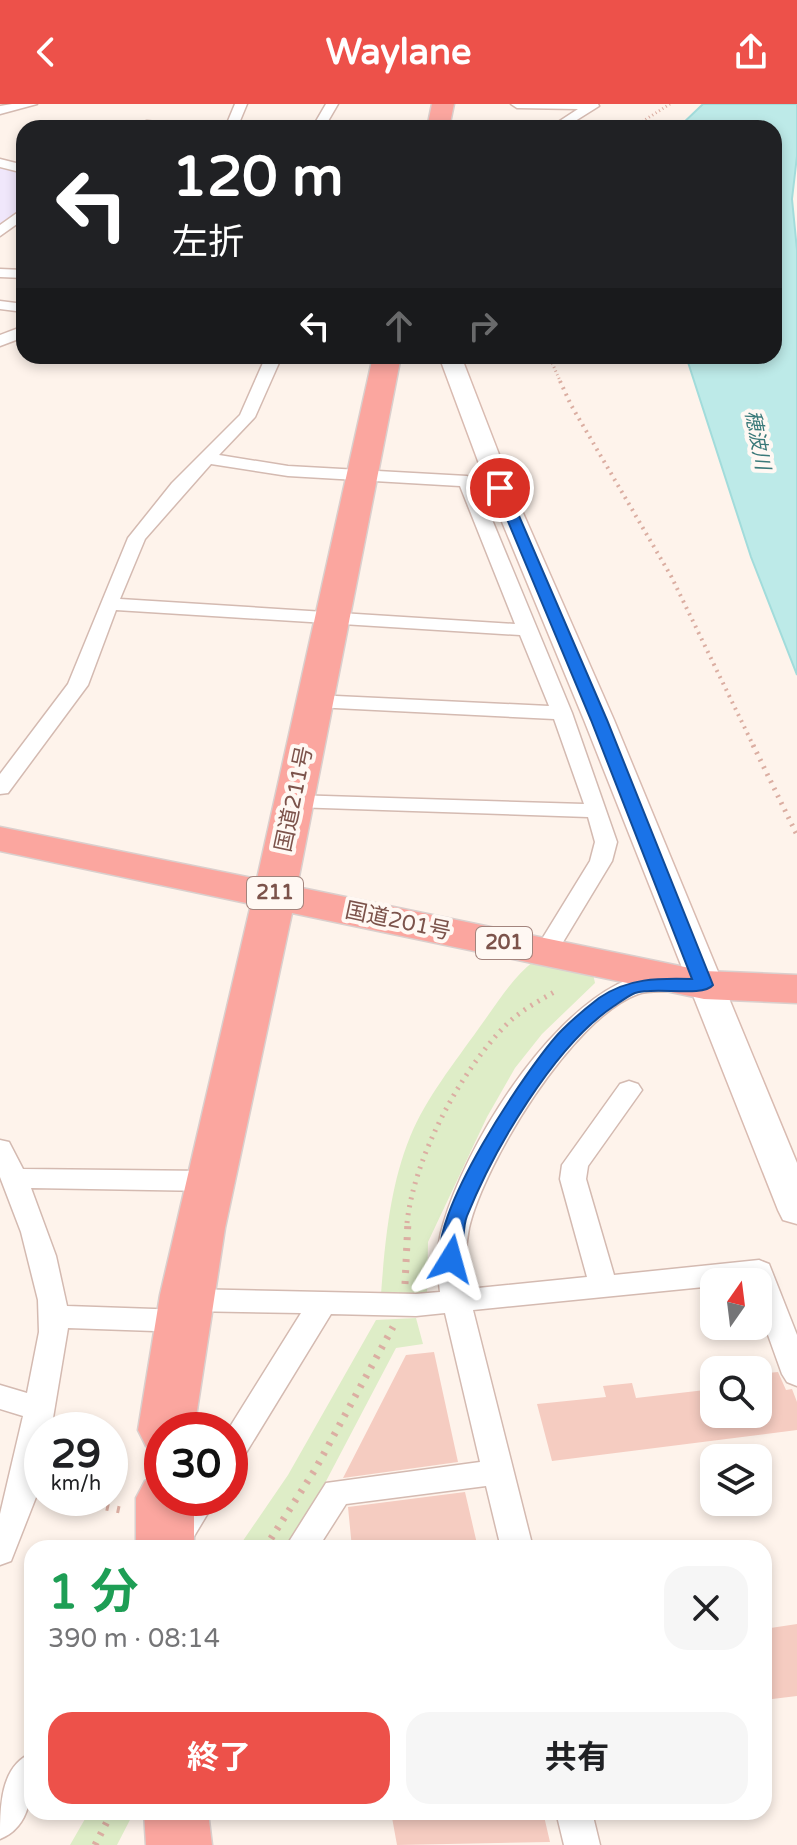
<!DOCTYPE html>
<html lang="ja">
<meta charset="utf-8">
<style>
body{margin:0;font-family:"Varela Round","Noto Sans JP",sans-serif;background:#f6f6f6;color:#202124;height:100vh;display:flex;flex-direction:column;font-size:30px;white-space:nowrap}
*{box-sizing:border-box;margin:0}
p{font-size:26px;color:#757577}
.icon{flex:none;width:44px;height:44px;fill:none;stroke:currentColor;stroke-width:2;stroke-linecap:round;stroke-linejoin:round}
.map{position:relative;flex:1;overflow:hidden}
.drawer{position:absolute;left:24px;top:1436px;width:748px;height:280px;display:flex;flex-direction:column;background:#fff;border-radius:24px;box-shadow:0 4px 12px #0003}
.drawer>*{flex:none}
.banner{position:absolute;left:16px;top:16px;width:766px;height:244px;border-radius:24px;box-shadow:0 4px 12px #0003;background:#202124;color:#fff;overflow:hidden}
.needle{width:52px;rotate:14deg}
.buttons{position:absolute;left:700px;top:1164px;display:grid;gap:16px}
.buttons a{display:grid;place-items:center;width:72px;height:72px;border-radius:16px;background:#fff;box-shadow:0 4px 12px #0003;font-size:40px}
.speed{position:absolute;left:24px;top:1308px;display:flex;gap:16px;font-size:40px;font-weight:700;text-align:center}
.speed>*{display:grid;place-content:center;width:104px;height:104px;border-radius:50%;background:#fff;box-shadow:0 4px 12px #0003;line-height:1}
.speed small{font-size:20px;font-weight:400}
.speed .limit{border:12px solid #d22;background:#fff;color:#111}
.pin{position:absolute;display:grid;place-items:center;width:68px;height:68px;color:#fff;margin:-34px;border:4px solid #fff;border-radius:50%;box-shadow:0 2px 8px #0007}
.me{position:absolute;width:88px;margin:-44px;rotate:8deg;stroke-linejoin:round;filter:drop-shadow(0 0 6px #0008)}
.turn{display:flex;align-items:center;gap:28px;height:168px;padding:0 24px;font-size:36px}
.turn .icon{width:104px;height:104px;stroke-width:2.5}
.turn b{display:block;font-size:56px;line-height:68px}
.lanes{display:flex;align-items:center;height:76px;padding:0 24px;background:#0003;justify-content:center;gap:40px;direction:ltr}
.lanes .off{opacity:.35}
.round{display:grid;place-items:center;flex:none;width:84px;height:84px;border-radius:24px;background:#f6f6f6}
.headline{display:flex;align-items:center;justify-content:space-between;height:136px;padding:0 24px}
h1{font-size:48px;font-weight:700;line-height:60px;color:#1e9e55}
.primary-button{display:flex;gap:16px;margin-top:auto;padding:16px 24px}
.primary-button a{flex:1;height:92px;border-radius:24px;background:#ed514a;color:#fff;font-size:32px;font-weight:700;line-height:92px;text-align:center}
.primary-button a+a{background:#f6f6f6;color:#202124}
header{display:flex;justify-content:space-between;align-items:center;height:104px;padding:0 24px;background:#ed514a;color:#fff;font-size:36px;font-weight:700}
.map>svg:first-child{display:block}
.education{fill:#f0e7fb}
.green{fill:#deedc7}
.water{fill:#bdeae8;stroke:#a2dcdb;stroke-width:2}
.building{fill:#f5ccc1}
.lines{fill:none;stroke-linecap:round;stroke-linejoin:round}
.street-casing{stroke:#d4bab1;stroke-width:3}
.secondary-casing{stroke:#d9bbb1;stroke-width:3}
.highway-casing{stroke:#dacfcd;stroke-width:3}
.path-far3{stroke:#dbaea2;stroke-width:3;stroke-dasharray:1 3;stroke-linecap:butt}
.path-far2{stroke:#dbaea2;stroke-width:4;stroke-dasharray:2 5;stroke-linecap:butt}
.path-far1{stroke:#dbaea2;stroke-width:5;stroke-dasharray:2 6;stroke-linecap:butt}
.path{stroke:#dbaea2;stroke-width:7;stroke-dasharray:3 8;stroke-linecap:butt}
.street{fill:#fff;fill-rule:evenodd}
.secondary{fill:#fff;fill-rule:evenodd}
.highway{fill:#fba69f;fill-rule:evenodd}
.route{fill:#1a73e8;stroke:#114b97;stroke-width:2}
.labels{text-anchor:middle;dominant-baseline:central;stroke-width:8;stroke-linejoin:round;paint-order:stroke}
.far-water-label{font-size:20px;font-style:italic;fill:#3a7979;stroke:#fff8f3}
.shield{fill:#fff8f3;stroke:#a3847d;stroke-width:2}
.shield-label{font-size:20px;font-weight:bold;fill:#7c534b}
.street-label{font-size:22px;fill:#7c534b;stroke:#fff8f3}
</style>
<header><svg class="icon" aria-label="back" viewBox="0 0 24 24"><path d="M15 5l-7 7 7 7"/></svg>Waylane<svg class="icon" aria-label="share" viewBox="0 0 24 24"><path d="M12 15V3M7 8l5-5 5 5M5 13v7h14v-7"/></svg></header>
<div class="map">
<svg width="797" height="1741" viewBox="0 0 797 1741">
<rect width="100%" height="100%" fill="#fef3eb"/>
<path class="education" d="M0 62 24 67V104L0 124Z"/>
<path class="green" d="M534 857 593 870 595 879 542 930 515 964 487 1013 428 1138 427 1192 381 1190C385 1138 390 1082 410 1033 426 994 455 958 479 924 496 901 511 875 534 857Z
M416 1214 423 1240 396 1244 324 1381 287 1444H238L288 1371 376 1216Z
M89 1708H134L117 1741H70Z"/>
<path class="water" d="M703 0H797V52L792 95 797 146V571L751 453 686 252H774V24H678Z"/>
<path class="building" d="M434 1248 458 1358 343 1374 406 1251Z
M778 1268 786 1286 792 1285 797 1298V1326L552 1357 537 1300 606 1293 603 1282 632 1279 636 1294 714 1285V1310H758V1270Z
M465 1388 478 1444H352L348 1403Z
M797 1520V1592L764 1596V1525Z
M391 1708H543L550 1738 397 1741Z"/>
<g class="lines">
<defs>
<path id="street" d="M12 0H37L0 10V2Z
M235 0H247L237 24H225Z
M326 0H338L324 24H312Z
M511 0H598L599 2 564 24H549L578 5 517 4Z
M147 17 177 20 183 24H143V18Z
M0 55 24 61V69L0 63Z
M24 104V115L0 132V121Z
M0 165 24 166V174L0 173Z
M0 197 24 200V208L0 205Z
M24 222V233L0 242V231Z
M266 252H282L255 313 219 351 288 362 467 372 476 377 572 609 617 738 612 757 554 853H538L534 848 590 757 595 738 588 713 293 703 282 697 293 691 584 700 554 615 315 603 305 597 315 591 549 602 520 531 116 506 88 581 8 689 0 690V670L68 580 128 434 172 379 240 311ZM211 360 288 372 460 382 515 520 120 495 145 435Z
M672 872 681 874 684 880 681 886C667 889 651 885 638 890 573 913 484 1059 469 1124 465 1144 465 1165 468 1185L587 1173 560 1075 562 1061 620 980 629 977 638 980 642 986 588 1062 586 1075 614 1171 759 1156 769 1160 797 1231V1282L787 1278 782 1270 758 1203V1178H714V1182L473 1206 533 1444H501L486 1382 346 1400 318 1444H285L326 1379 480 1358 445 1209 416 1212 331 1210 241 1357 230 1360V1326H228L301 1209 187 1207 177 1204 173 1196 177 1188 187 1185 416 1190 440 1188C437 1166 436 1143 443 1121 466 1041 542 919 618 880 635 872 654 872 672 872Z
M0 1036 9 1038 23 1065 209 1067 218 1070 222 1077 218 1084 209 1087 31 1084 56 1152 67 1202 183 1206 193 1209 197 1217 193 1225 183 1228 68 1224 51 1326H42L40 1383 11 1457 0 1461V1410L23 1312 0 1305V1281L27 1289 39 1228 38 1196 21 1128 0 1073Z
M184 1394H217L187 1444H154Z
M32 1649C32 1680 35 1721 0 1735 0 1703 0 1662 32 1649Z
M556 1708H592L600 1741H564Z"/>
<path id="secondary" d="M439 252H461L512 384 614 616 797 1059V1120L783 1116 778 1106 584 616 488 384Z"/>
<path id="highway" d="M432 0H454L449 24H427Z
M373 252H401L297 783 704 867 797 871V899L704 895 292 809 225 1124 194 1326H162V1347L146 1342 138 1326 160 1191 251 800 0 747V723L257 775Z
M162 1371V1394H194V1444H136V1394L145 1377Z
M144 1708H208L212 1741H146Z"/>
</defs>
<use href="#street" class="street-casing"/>
<use href="#secondary" class="secondary-casing"/>
<use href="#highway" class="highway-casing"/>
<path class="path-far3" d="M632 24 670 0
M549 252 561 279"/>
<path class="path-far2" d="M560 277 571 301 671 472 754 643"/>
<path class="path-far1" d="M753 641 797 731
M407 1119C414 1054 459 970 504 923 518 908 537 898 554 888"/>
<path class="path" d="M405 1180 408 1117
M63 1394 125 1407
M265 1444 316 1364 393 1223
M95 1741 112 1708"/>
<use href="#street" class="street"/>
<use href="#secondary" class="secondary"/>
<use href="#highway" class="highway"/>
</g>
<path class="route" d="M496 381 507 384 607 616 713 881C702 894 655 882 635 889 628 892 620 898 614 902 554 942 494 1045 467 1112 461 1127 466 1146 458 1160H443C421 1121 531 957 562 926 573 915 586 904 599 894 628 874 658 874 692 875L591 616 494 384Z"/>
<g class="labels">
<g class="far-water-label">
<text transform="translate(757 336) rotate(79)">穂波川</text>
</g>
<g class="shield">
<rect x="247" y="773" width="56" height="32" rx="6"/>
<rect x="476" y="823" width="56" height="32" rx="6"/>
</g>
<g class="shield-label">
<text x="275" y="789">211</text>
<text x="504" y="839">201</text>
</g>
<g class="street-label">
<text transform="translate(294 695) rotate(-78)">国道211号</text>
<text transform="translate(398 817) rotate(12)">国道201号</text>
</g>
</g>
</svg>
<div class="buttons">
<a><svg class="needle" viewBox="-14 -14 28 28"><path d="M0-13l5 13h-10z" fill="#e53935"/><path d="M0 13l5-13h-10z" fill="#757577"/></svg></a>
<a><svg class="icon" aria-label="search" viewBox="0 0 24 24"><circle cx="10" cy="10" r="6"/><path d="M15 15l6 6"/></svg></a>
<a><svg class="icon" aria-label="layers" viewBox="0 0 24 24"><path d="M12 4l9 5-9 5-9-5zM3 14l9 5 9-5"/></svg></a>
</div>
<div class="speed"><div>29<small>km/h</small></div><div class="limit">30</div></div>
<div class="pin" style="left:500px;top:384px;background:#d93025"><svg class="icon" aria-label="arrive" viewBox="0 0 24 24"><path d="M6 21V4h12l-3 4 3 4H6"/></svg></div>
<svg class="me" style="left:451px;top:1155px" viewBox="-20 -20 40 40"><path d="M0-17L14 15 0 8-14 15z" fill="#1a73e8" stroke="#fff" stroke-width="4"/></svg>
<div class="banner">
<div class="turn"><svg class="icon" aria-label="left" viewBox="0 0 24 24"><path d="M17 20v-9H6M10 6l-5 5 5 5"/></svg><div><b>120 m</b>左折</div></div>
<div class="lanes"><svg class="icon" aria-label="left" viewBox="0 0 24 24"><path d="M17 20v-9H6M10 6l-5 5 5 5"/></svg><svg class="icon off" aria-label="ahead" viewBox="0 0 24 24"><path d="M12 20V5M6 11l6-6 6 6"/></svg><svg class="icon off" aria-label="right" viewBox="0 0 24 24"><path d="M7 20v-9h11M14 6l5 5-5 5"/></svg></div>
</div>
<section class="drawer">
<div class="headline"><div><h1>1 分</h1><p>390 m · 08:14</p></div><a class="round"><svg class="icon" aria-label="close" viewBox="0 0 24 24"><path d="M6 6l12 12M18 6L6 18"/></svg></a></div>
<div class="primary-button"><a>終了</a><a>共有</a></div>
</section>
</div>
